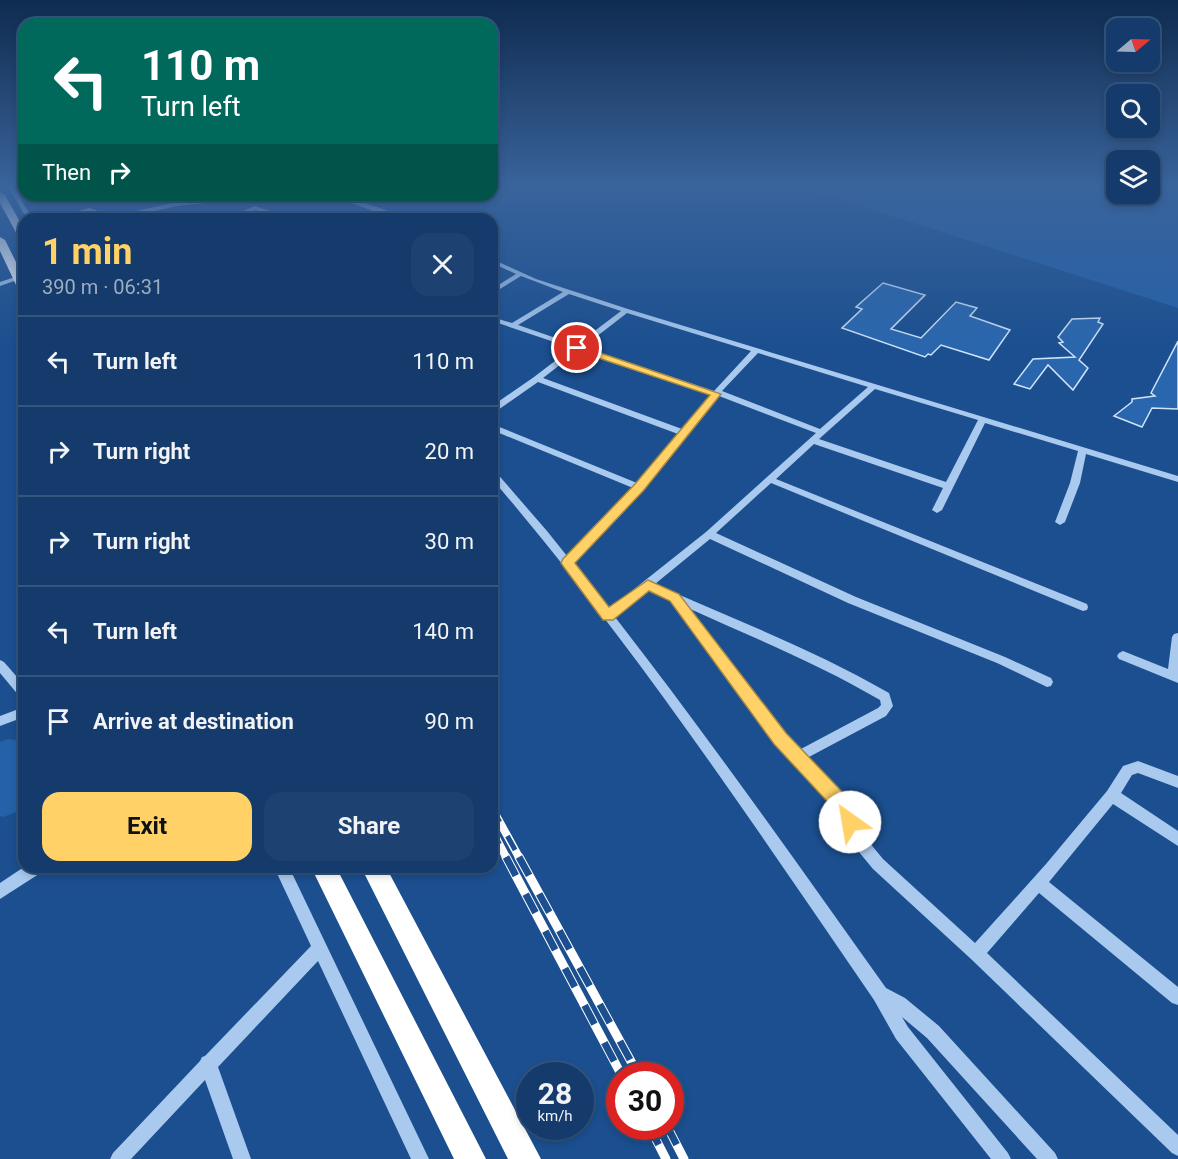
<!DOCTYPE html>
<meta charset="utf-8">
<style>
body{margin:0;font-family:Roboto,sans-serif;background:#1d4271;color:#f1f3f6;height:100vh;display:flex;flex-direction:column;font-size:22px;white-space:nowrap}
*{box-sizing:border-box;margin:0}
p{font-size:20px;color:#9dadc1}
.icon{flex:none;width:33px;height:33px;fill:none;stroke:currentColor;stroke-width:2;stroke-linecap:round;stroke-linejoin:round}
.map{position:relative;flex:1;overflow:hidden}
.panel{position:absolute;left:18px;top:213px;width:480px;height:660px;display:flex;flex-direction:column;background:#143b6b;border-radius:18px;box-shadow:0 3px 9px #0003,0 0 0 2px #33557e}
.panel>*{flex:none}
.hud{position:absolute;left:18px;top:18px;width:480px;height:183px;border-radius:18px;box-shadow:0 3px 9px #0003,0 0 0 2px #33557e;background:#00695c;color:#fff;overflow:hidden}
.needle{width:39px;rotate:71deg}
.controls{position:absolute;left:1106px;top:18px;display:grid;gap:12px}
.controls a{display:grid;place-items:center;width:54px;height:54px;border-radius:12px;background:#143b6b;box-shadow:0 3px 9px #0003,0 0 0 2px #33557e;font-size:30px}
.speed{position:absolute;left:516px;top:1062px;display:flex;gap:12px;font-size:30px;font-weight:700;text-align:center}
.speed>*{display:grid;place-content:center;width:78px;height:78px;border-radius:50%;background:#143b6b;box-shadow:0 3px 9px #0003,0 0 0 2px #33557e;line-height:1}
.speed small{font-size:15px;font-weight:400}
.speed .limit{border:9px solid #d22;background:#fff;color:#111}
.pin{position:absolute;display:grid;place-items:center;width:51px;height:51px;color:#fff;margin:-26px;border:3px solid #fff;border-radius:50%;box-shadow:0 2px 6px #0007}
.me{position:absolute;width:66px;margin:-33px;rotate:328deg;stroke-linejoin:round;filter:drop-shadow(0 0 4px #0008)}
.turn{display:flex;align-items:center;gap:21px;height:126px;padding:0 24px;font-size:27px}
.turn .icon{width:78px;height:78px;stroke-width:2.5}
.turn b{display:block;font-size:42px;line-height:51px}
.then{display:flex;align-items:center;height:57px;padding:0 24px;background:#0003;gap:12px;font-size:22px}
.round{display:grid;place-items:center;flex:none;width:63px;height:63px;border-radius:18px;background:#1d4271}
.overview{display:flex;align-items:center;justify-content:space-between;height:102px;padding:0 24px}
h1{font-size:36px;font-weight:700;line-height:45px;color:#ffd166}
.primary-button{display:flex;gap:12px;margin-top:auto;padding:12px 24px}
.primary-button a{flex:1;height:69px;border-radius:18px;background:#ffd166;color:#111;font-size:24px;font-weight:700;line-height:69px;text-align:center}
.primary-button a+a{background:#1d4271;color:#f1f3f6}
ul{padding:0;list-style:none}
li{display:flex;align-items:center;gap:18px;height:90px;padding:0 24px;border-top:2px solid #33557e}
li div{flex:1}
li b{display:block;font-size:22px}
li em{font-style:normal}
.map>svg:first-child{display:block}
.green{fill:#2461a8}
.building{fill:#2a66ad;stroke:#cfe3fa;stroke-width:1.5}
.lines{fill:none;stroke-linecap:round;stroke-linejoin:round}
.minor{fill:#a9c9ee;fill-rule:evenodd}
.highway{fill:#fff;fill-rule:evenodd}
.rail-far1-casing{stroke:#fff;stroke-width:8}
.rail-casing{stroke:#fff;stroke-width:9}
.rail-far1{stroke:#1b4f8f;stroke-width:5;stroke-dasharray:16;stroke-linecap:butt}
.rail{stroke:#1b4f8f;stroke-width:7;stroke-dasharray:21;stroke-linecap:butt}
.route{fill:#ffd166;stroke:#a68842;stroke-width:1.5}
</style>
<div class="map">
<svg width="1178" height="1159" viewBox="0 0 1178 1159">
<rect width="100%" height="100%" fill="#1b4f8f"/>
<path class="green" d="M796 185H1116V194H1149V185H1178V308Z
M8 739 16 740 24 746V809L3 817 0 816V742Z"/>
<path class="building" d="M883 283 925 295 891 329 921 338 956 302 977 308 970 316 1010 330 989 360 941 345 931 355 928 354 925 357 842 328 862 309 856 307Z
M1100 318 1098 322 1103 324 1079 360 1088 368 1073 390 1048 365 1030 389 1014 384 1033 359 1075 357 1059 343 1063 342 1058 337 1072 319Z
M1178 341V409L1152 408 1142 427 1114 416 1132 402V399L1155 396 1151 393Z"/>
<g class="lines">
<path class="minor" d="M7 185H12L33 219H27Z
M234 195H243L225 201 177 206 118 219 107 218 89 212 65 218 62 216 89 208 108 214 118 215 177 202Z
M329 195C344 195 394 212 407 219H398L379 212 363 219H355L373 211Z
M255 206 290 218 291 219H282L255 210 233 219H225Z
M492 259 536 279 628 309 1178 476V482L1086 454 1080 483 1065 522 1060 525 1055 522 1070 483 1078 451 985 423 942 510 937 513 932 510 943 488 814 444 776 479 1087 604 1088 607 1087 610 1083 611 771 483 716 533 856 597 1005 657 1051 678 1053 682 1051 686 1047 687 997 663 848 603 710 539 655 584C733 619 815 650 889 693L893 706 886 716 807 758 848 801 864 836 883 859 975 943 1046 864 1107 791 1123 766 1138 761 1178 776V788L1138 773 1132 775 1121 793 1178 831V846L1113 804 1049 882 1178 987V1005L1172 1003 1039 893 987 953 1178 1135V1156L1172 1153 971 959 873 869 854 846 838 811 776 742 670 599 648 589 615 617C709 738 797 863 886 988L905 998 939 1026 1055 1153 1058 1159H1037L927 1038 902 1017 908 1027 1008 1153 1011 1159H991L896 1039 874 1000C752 822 632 642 492 479V470L495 471 547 531 567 556 633 488 492 430V424L637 483 678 434 538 382 498 410H492V406L534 377 572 348 492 321V317L512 323 563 292 521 276 492 294V289L516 274 492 263ZM569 294 621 311 576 345 518 325ZM627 313 751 351 714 391 583 347ZM579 350 710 395 682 429 543 378ZM758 353 868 387 820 429 722 391ZM875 389 978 420 946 482 819 439ZM719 396 816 433 706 532 609 609 573 563 642 489ZM688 608C752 637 819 664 880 700L881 705 878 708 799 750 784 734Z
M18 276 20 277V279L0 286V282Z
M24 310V325L20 323 21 312Z
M1178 633V683L1119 659 1117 656 1119 653 1123 651 1168 669 1172 637 1174 634Z
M0 660 4 662 24 685V698L20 697 0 673Z
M24 707V717L0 726V716Z
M24 867H44L42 872 0 899V883Z
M274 867H289L429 1159H411L318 961 218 1067 251 1159H233L205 1080 131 1159H110L113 1153 200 1061 202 1057 205 1056 311 946Z"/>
<path class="highway" d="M0 192 5 195 24 229V241L19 238 0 203Z
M0 237 5 240 24 278V292L18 289 0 251Z
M311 867H336L486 1159H454Z
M361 867H386L541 1159H508Z"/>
<defs>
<path id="rail-far1" d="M492 808 520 859
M492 830 507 859"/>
<path id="rail" d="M506 857 622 1076
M519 857 639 1076
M649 1126 666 1159
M667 1126 684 1159"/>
</defs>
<use href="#rail-far1" class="rail-far1-casing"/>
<use href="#rail" class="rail-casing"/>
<use href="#rail-far1" class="rail-far1"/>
<use href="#rail" class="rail"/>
</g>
<linearGradient id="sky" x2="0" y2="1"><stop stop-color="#0f2b4f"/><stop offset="0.53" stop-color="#39639b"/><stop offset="1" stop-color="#39639b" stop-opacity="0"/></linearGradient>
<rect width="1178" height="348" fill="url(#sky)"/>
<path class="route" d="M574 346H580L721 394 644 490 575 563 609 607 648 580 679 594 786 733 850 800 859 822 856 828 850 830 844 828 837 812 774 744 670 601 649 591 613 620H603L563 566 561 563 563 559 635 484 710 395 574 350Z"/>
</svg>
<div class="controls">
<a><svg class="needle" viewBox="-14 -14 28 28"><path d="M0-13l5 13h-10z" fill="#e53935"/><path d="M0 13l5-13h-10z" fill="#9dadc1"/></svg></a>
<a><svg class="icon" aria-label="search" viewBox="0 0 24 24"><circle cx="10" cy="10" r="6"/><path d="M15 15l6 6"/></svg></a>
<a><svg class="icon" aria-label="layers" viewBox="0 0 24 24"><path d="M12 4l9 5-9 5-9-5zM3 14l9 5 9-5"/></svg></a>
</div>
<div class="speed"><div>28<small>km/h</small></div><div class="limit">30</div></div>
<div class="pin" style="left:577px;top:348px;background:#d93025"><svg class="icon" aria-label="arrive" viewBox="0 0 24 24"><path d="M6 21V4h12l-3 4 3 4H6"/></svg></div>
<svg class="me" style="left:850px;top:822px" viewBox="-20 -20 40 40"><circle r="19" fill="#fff"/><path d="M0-13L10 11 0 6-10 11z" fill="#ffd166"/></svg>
<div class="hud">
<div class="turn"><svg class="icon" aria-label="left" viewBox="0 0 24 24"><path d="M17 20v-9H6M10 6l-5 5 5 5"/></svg><div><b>110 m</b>Turn left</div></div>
<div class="then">Then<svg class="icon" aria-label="right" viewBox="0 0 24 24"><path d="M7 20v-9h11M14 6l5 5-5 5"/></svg></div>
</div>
<section class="panel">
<div class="overview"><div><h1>1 min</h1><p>390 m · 06:31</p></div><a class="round"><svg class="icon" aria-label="close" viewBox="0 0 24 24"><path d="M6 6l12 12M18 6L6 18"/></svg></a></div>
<ul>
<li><svg class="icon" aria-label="left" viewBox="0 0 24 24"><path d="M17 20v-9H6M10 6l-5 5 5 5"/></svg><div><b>Turn left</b></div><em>110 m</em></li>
<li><svg class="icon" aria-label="right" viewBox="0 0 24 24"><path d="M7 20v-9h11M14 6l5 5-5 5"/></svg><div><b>Turn right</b></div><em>20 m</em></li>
<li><svg class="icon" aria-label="right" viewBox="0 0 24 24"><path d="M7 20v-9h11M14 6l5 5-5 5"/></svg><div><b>Turn right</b></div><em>30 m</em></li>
<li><svg class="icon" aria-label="left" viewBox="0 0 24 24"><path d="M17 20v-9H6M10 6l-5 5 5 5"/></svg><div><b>Turn left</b></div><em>140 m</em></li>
<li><svg class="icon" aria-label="arrive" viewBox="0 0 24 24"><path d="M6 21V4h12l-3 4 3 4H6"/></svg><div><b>Arrive at destination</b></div><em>90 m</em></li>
</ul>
<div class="primary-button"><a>Exit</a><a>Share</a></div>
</section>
</div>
